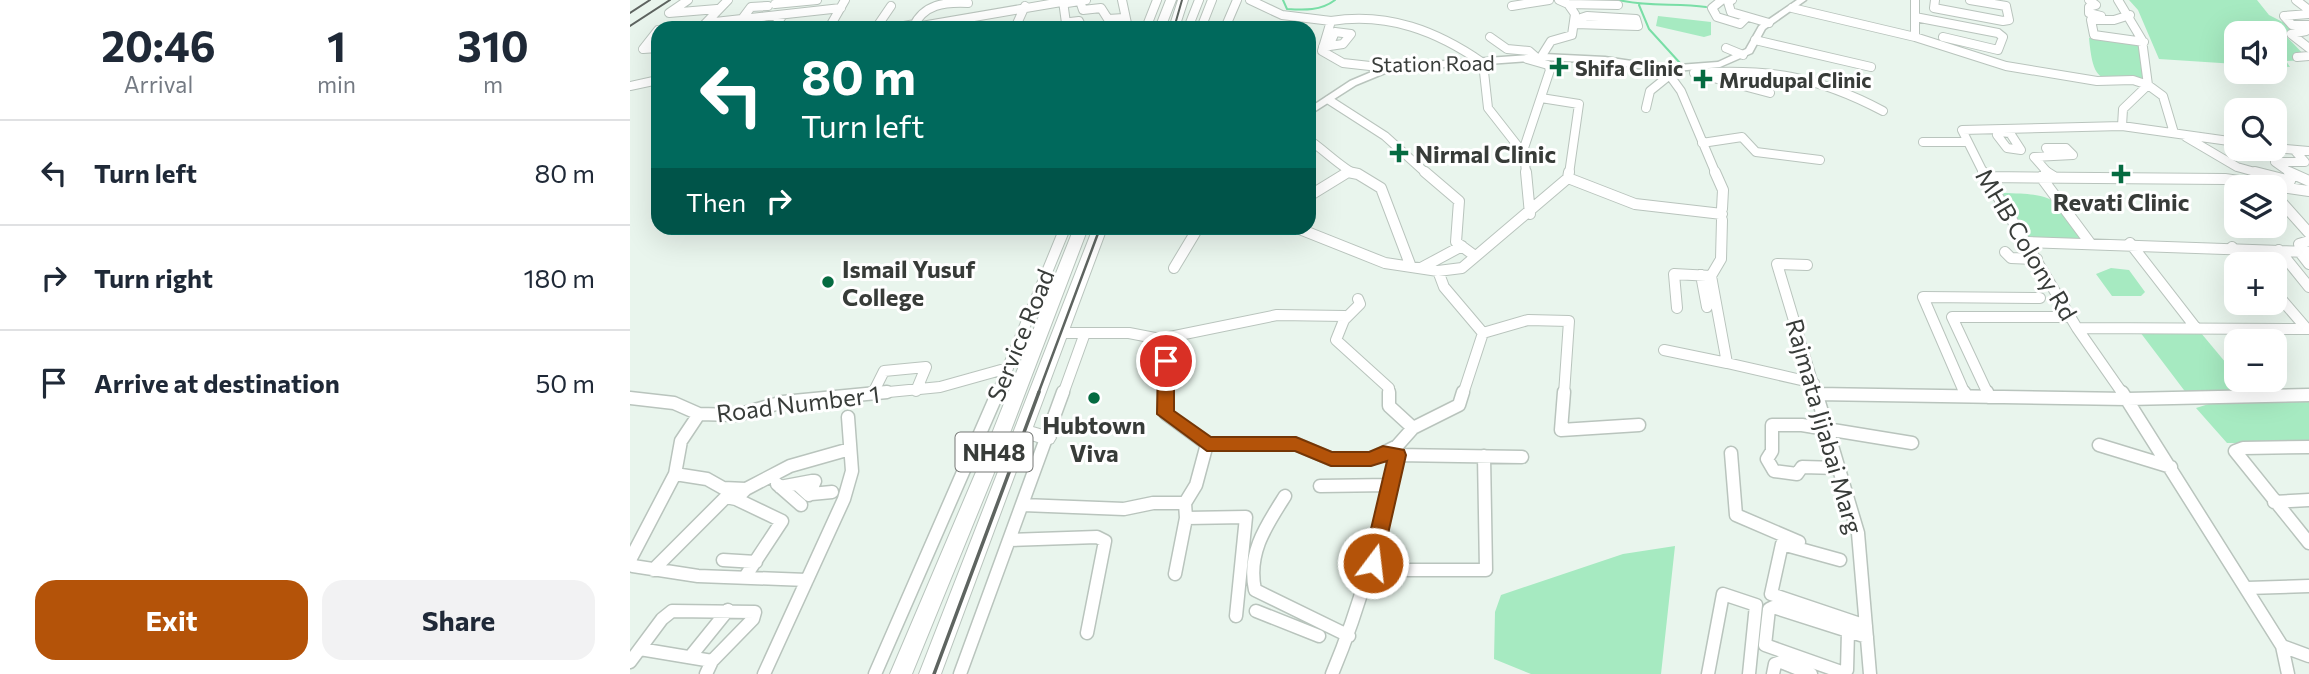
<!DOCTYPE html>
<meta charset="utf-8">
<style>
body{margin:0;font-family:Commissioner,sans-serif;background:#f2f2f3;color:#1f2937;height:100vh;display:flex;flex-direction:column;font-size:26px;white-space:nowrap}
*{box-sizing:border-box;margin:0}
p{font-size:23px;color:#747a83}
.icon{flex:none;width:38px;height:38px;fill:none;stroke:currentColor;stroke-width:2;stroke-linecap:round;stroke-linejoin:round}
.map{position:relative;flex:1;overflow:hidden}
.side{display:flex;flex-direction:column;background:#fff;width:630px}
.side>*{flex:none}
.guide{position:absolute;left:21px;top:21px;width:665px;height:214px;border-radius:21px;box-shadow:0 7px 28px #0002;background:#00695c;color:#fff;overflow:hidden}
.tools{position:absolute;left:1594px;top:21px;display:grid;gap:14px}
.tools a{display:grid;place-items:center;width:63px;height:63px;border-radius:14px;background:#fff;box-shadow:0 7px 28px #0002;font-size:35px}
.pin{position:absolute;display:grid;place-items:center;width:60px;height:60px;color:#fff;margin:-30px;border:4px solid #fff;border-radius:50%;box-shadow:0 2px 7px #0007}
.me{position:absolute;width:77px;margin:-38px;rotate:15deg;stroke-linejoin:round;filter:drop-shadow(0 0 5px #0008)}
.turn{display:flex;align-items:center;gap:24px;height:147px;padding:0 35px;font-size:32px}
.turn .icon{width:91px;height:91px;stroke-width:2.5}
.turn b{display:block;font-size:49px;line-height:60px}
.then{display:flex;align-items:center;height:66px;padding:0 35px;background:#0003;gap:14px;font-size:26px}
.eta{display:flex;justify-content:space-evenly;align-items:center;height:119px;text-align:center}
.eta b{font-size:42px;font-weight:700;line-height:49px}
.action{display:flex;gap:14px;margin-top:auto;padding:14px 35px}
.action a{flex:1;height:80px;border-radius:21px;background:#b45309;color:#fff;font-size:28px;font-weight:700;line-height:80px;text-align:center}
.action a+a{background:#f2f2f3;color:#1f2937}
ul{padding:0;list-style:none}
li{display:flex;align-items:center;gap:21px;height:105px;padding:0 35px;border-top:2px solid #e0e1e3}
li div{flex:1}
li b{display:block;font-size:26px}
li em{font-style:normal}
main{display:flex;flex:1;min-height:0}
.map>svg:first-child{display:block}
.green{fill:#a6eac1}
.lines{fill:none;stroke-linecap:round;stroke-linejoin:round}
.stream{stroke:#79dea6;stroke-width:2}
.minor-far2-casing{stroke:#b9c4bd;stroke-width:10}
.minor-far1-casing{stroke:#b9c4bd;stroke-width:12}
.minor-casing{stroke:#b9c4bd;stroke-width:15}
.major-casing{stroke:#b9c4bd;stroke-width:3}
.highway-casing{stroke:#b9c4bd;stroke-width:2}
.minor-far2{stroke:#fff;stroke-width:8}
.minor-far1{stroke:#fff;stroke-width:10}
.minor{stroke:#fff;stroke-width:12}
.major{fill:#fff;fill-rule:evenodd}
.highway{fill:#fff;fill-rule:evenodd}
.rail-far2{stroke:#5e6460;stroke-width:2}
.rail-far1{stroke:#5e6460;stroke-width:2.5}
.rail{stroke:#5e6460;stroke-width:3.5}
.route{fill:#b45309;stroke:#753606;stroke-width:2}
.poi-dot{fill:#056b41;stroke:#fff;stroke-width:2.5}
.labels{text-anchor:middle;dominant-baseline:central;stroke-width:6;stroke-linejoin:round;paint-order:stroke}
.far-street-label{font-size:21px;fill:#383c39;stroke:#fff}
.far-poi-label{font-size:21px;font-weight:bold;fill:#383c39;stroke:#fff;text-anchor:start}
.shield{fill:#fff;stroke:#747674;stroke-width:2}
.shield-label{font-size:23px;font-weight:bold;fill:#383c39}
.poi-label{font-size:24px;font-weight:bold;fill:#383c39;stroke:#fff;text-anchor:start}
.street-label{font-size:24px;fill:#383c39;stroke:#fff}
</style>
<main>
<section class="side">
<div class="eta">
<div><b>20:46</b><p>Arrival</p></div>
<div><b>1</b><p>min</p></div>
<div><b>310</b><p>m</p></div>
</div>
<ul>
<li><svg class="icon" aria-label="left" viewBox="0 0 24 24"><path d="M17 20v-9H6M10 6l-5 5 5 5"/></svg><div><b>Turn left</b></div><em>80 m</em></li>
<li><svg class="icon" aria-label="right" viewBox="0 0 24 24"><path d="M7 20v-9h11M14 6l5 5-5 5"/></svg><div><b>Turn right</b></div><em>180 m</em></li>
<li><svg class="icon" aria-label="arrive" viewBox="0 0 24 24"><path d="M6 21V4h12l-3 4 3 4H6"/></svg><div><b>Arrive at destination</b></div><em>50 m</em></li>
</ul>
<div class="action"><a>Exit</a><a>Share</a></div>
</section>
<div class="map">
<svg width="1679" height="674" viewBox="0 0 1679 674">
<rect width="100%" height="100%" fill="#e9f5ed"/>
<path class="green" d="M1499 0H1627L1639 15 1666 29 1653 33 1679 60 1656 61 1660 67 1645 66V33H1606V64L1529 59 1508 10Z
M1028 16 1081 22V35L1074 37 1026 26Z
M1459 38 1511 43 1518 78C1473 77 1464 91 1459 38Z
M1372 193C1425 194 1425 197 1457 239L1399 238Z
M1481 268 1499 270 1515 292 1511 296H1482L1466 274Z
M1510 332 1571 333 1606 375V380H1610L1624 396 1679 395V443H1597L1566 408 1598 398H1560Z
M1045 546 1031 674H901L864 659 865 612 871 595 993 554Z"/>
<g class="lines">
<path class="stream" d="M653 0 657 9C674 10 691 11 705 0
M989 0C1017 7 1047 3 1076 7
M1009 5 1019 29 1050 63"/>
<defs>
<path id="minor-far2" d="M58 0 39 13 87 9
M492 0 498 28
M620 0 652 15 701 21 692 51 713 63 758 68
M1092 0 1082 8 1087 17 1110 24 1117 17
M1102 0 1098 2 1101 12 1139 23
M1285 0V37
M1305 0 1304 8 1373 21 1379 20 1376 6
M1340 0 1376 6
M1459 0 1466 5 1459 7V13L1471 16
M1488 0 1512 40 1518 85 1493 109 1492 126
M1666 0 1679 10
M450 1 453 10 471 8 478 19 494 18
M437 3 456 0
M145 4 187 0
M938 4 988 5
M882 6 919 0
M1162 8 1285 37 1376 66 1467 81 1503 80 1518 85 1533 96 1544 133
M1679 14 1654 16 1662 25H1679
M1500 15 1484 20H1461L1464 35 1514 42
M1285 17 1368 33 1373 37 1368 50 1313 37
M112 19 121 7 138 6
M945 20 957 16 1006 19 1008 26 945 24
M701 21C758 12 807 31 853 63L858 108 894 154
M283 27C294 4 314 2 338 3
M71 28 98 0
M82 28 85 22 211 8
M111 28 128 26 133 17
M143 28 153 15
M199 28 215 0
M246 28 261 6
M263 28 285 24
M280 28 443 0
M385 28 395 6
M432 28 436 23 433 1
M437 28 440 22 449 21 452 28
M516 28 527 0
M558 28 569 0
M571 28 582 0
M595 28 607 0
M28 30 13 49 28 48
M1676 31 1661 34 1679 48
M860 37 877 49 899 51 907 58
M1125 40 1241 67
M693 47 713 44 721 34 705 32 700 44
M1096 48 1113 55
M911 57 921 41 942 35 945 14 938 4 929 0
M1667 57 1679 56
M1035 69 1051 91 1086 174
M1064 73C1138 68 1187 76 1253 111
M1072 75 1140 93
M0 86 28 80
M911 98 949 104 939 174
M699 100 755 136 797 174
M1016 108 1020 91 1041 74
M1367 135 1377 148 1391 150 1380 133 1369 132
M1556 137 1607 167 1632 174
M679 140C692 148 715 171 726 174
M1293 142H1337
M1072 143 1112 137 1126 152 1190 160
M1645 148 1679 151
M715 174 718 172
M896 174 894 148 920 70 918 65 897 59
M1354 174 1332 130 1492 126 1606 142
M1419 174 1404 157 1443 155 1436 148H1416L1422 156
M1662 174 1645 162H1675L1665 151"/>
<path id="minor-far1" d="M718 172 728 174 751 188 781 267
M795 172 829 201 826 242 845 256
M896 172 900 214
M1085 172 1093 190 1092 209
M1353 172 1447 328 1493 394
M1416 172 1424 177
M1625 172 1660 181
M1659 172 1679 181
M1356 177 1595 179 1679 191
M1411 177 1460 243
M938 178 939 172
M1645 195 1679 233
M679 196 718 172
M1092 220 1091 259 1081 276 1097 363 1184 383
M667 228 755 263 808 271 832 268 938 178 1005 204 1092 214
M1398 242 1679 252
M1500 243 1566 328
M1602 247 1619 264
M1649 250 1679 287
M1669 251 1679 264
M1375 252 1381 258 1407 259
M1673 252 1669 244 1679 241
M1177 265 1147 264 1186 394
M544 268 568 228
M791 268 832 246
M808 271 814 287 853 333
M1071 275 1077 307
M1645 292 1677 329
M728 299 730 304 714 320 706 340 759 388V394
M1047 308 1044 274 1081 276
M1447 328 1679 329
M430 333H499L530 339 536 361V394
M530 339 647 315 715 316
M1034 350 1097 363
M243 393 254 371 296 367 286 391
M238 394 310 387 378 368
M367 394 435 228
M433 394 455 333
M833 394 853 333 898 320 939 321 934 394
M1335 394 1293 297 1410 298
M1358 394 1322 317H1441"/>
<path id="minor" d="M536 392V414L577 444H666L701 459H741L767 446 783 428 829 405 833 392
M759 392V406L783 428
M934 392 931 430 1009 425
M1186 392 1228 533 1240 674
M1334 392 1336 396
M1357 392 1359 397
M1492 392 1652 646 1658 674
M1187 394 1497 399 1679 395
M0 398 44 403 69 414 107 415 153 402 257 392
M69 414 51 441 45 474 77 479 93 488 116 489 160 466 220 449
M1469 445 1541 467
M1679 447 1613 448 1605 451 1679 543
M1101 453 1106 515 1169 542
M767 455 892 457
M1209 468 1172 467 1167 474 1144 471 1137 459 1142 451V425H1172L1282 443
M147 484 171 505
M690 486 760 485
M150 487 182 481H185L179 495 167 484
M181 494 202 492
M655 496C636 526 617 553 625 590L719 636
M1644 502 1679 500
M555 503 556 518 616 517 606 616
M393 505 494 509 523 503H555L566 485 577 444
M380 540 467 537 475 541 457 633
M0 560 3 566 68 576 177 580
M0 560 45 474
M93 560 126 562
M1210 560 1152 544 1141 594 1236 626
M23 570 96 497 106 499
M741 570H856L854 456
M545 574 556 518
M115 577 152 521 106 499 116 489
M1617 588 1679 586
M626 611 689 636
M1218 631 1217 670 1214 673 1135 645 1139 609 1143 607 1237 637
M1652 646 1679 656
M10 649 82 661 76 674
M60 657 98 610
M0 662 32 619 42 611 125 612 123 619 82 661
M134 674 214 499 222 471 218 417
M245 674 368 392
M330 674 433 392
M702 674C732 603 750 530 767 455L754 453
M1078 674 1093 594 1126 605 1119 674
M1143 674 1145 664 1151 662 1181 674"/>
<path id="major" d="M1167 0H1176L1135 29 1122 53 1090 67 1035 72 975 63 914 60 760 71 726 85 679 115V108L720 81 758 65 914 54 975 57 1035 66 1088 62 1116 49 1129 26Z"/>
<path id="highway" d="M536 0H546L535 28H525Z
M548 0H558L549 28H539Z
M444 228H458L375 446 282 674H260L357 446Z
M463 228H477L403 427 423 433 426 438 423 443 417 445 398 439 311 674H289Z"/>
</defs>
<use href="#minor-far2" class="minor-far2-casing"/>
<use href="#minor-far1" class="minor-far1-casing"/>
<use href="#minor" class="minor-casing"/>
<use href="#major" class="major-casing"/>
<use href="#highway" class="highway-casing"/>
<use href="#minor-far2" class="minor-far2"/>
<use href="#minor-far1" class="minor-far1"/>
<use href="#minor" class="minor"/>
<use href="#major" class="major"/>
<use href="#highway" class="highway"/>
<path class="rail-far2" d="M0 13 20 0
M0 26 40 0
M544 28 552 0"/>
<path class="rail-far1" d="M408 394 470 228"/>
<path class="rail" d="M304 674 409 392"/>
</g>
<path class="route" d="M536 355 544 361V411L581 437H666L702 452H739L753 446 774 450 776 455 750 569 743 572 736 569 733 563 757 461 741 466H701L665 451H577L527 414 528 361Z"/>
<g class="poi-dot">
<path d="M925.5 56.5h7v7h7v7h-7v7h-7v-7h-7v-7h7z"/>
<path d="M1069.5 68.5h7v7h7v7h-7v7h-7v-7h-7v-7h7z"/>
<path d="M765.5 142.5h7v7h7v7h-7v7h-7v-7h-7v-7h7z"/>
<path d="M1487.5 163.5h7v7h7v7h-7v7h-7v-7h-7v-7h7z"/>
<circle cx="198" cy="282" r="7"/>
<circle cx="464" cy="398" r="7"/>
</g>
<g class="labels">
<g class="far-street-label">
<text transform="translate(803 63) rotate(-1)">Station Road</text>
</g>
<g class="far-poi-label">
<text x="945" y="67">Shifa Clinic</text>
<text x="1089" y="79">Mrudupal Clinic</text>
</g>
<rect class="shield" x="325.5" y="432.5" width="77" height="39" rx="5"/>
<g class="shield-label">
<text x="364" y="452">NH48</text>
</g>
<g class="poi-label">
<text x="785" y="153">Nirmal Clinic</text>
<text x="1491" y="201" text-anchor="middle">Revati Clinic</text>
<text x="212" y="268">Ismail Yusuf<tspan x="212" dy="28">College</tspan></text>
<text x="464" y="424" text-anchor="middle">Hubtown<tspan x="464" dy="28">Viva</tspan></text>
</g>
<g class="street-label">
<text transform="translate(1397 244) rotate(59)">MHB Colony Rd</text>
<text transform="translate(390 335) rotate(-68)">Service Road</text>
<text transform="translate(168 403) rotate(-7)">Road Number 1</text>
<text transform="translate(1195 426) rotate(74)">Rajmata Jijabai Marg</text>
</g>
</g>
</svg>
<div class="tools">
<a><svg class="icon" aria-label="sound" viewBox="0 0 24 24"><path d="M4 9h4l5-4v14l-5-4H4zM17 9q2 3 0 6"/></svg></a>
<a><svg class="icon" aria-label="search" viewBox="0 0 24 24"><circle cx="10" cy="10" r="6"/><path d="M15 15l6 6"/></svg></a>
<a><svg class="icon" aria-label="layers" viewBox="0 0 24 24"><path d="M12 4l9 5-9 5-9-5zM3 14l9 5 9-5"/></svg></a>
<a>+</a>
<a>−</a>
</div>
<div class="pin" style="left:536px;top:361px;background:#d93025"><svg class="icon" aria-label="arrive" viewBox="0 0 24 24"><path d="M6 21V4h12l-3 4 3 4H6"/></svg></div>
<svg class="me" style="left:743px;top:563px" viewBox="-20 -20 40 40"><circle r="17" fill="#b45309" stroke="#fff" stroke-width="3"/><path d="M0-11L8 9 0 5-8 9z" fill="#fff"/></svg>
<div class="guide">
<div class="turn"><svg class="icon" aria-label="left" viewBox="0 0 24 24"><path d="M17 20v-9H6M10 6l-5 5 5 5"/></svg><div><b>80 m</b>Turn left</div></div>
<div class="then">Then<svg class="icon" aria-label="right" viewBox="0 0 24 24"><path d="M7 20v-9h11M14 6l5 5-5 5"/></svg></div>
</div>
</div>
</main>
